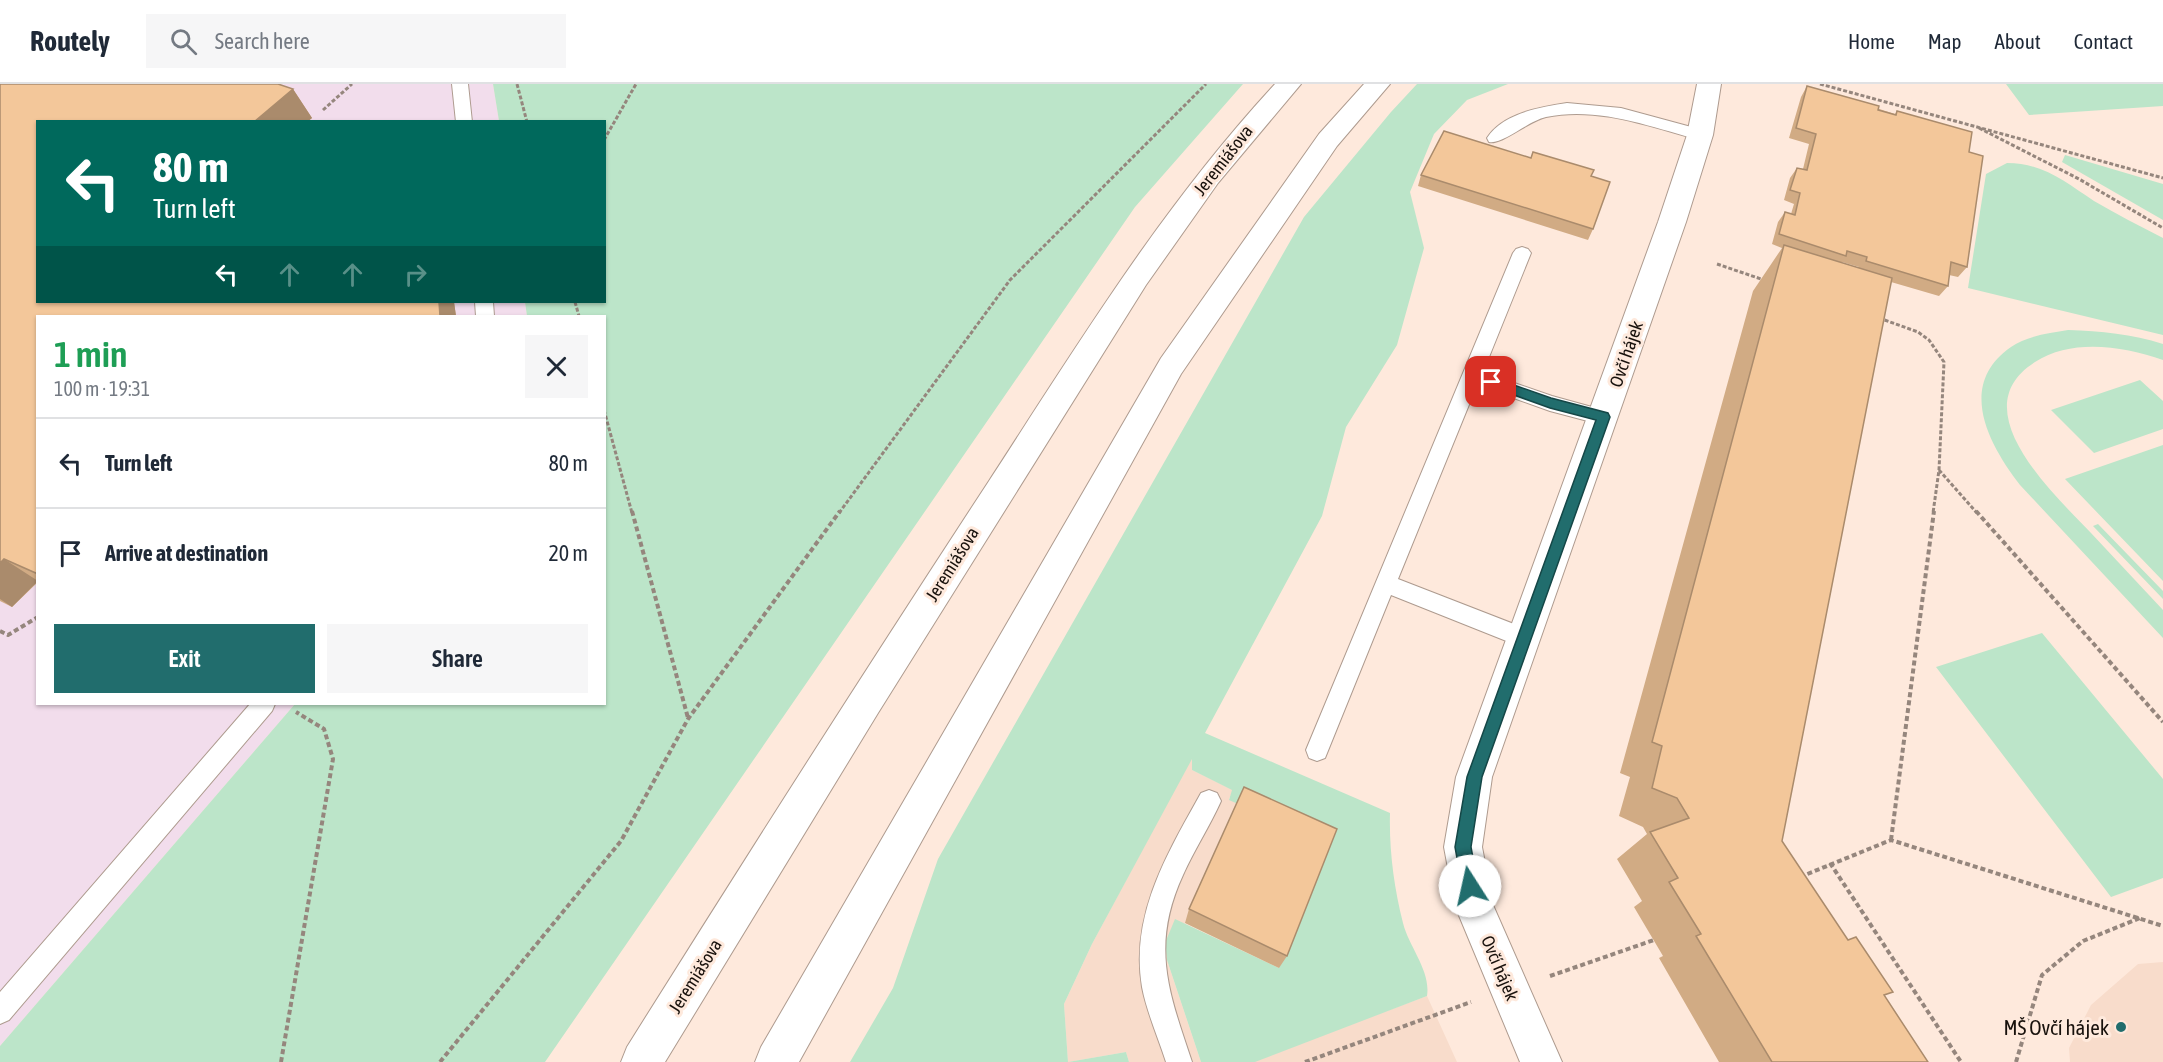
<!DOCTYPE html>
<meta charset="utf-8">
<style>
body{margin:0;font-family:"Asap Condensed",sans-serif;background:#f6f6f7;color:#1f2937;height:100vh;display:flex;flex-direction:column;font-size:22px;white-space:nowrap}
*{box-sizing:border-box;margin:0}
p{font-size:20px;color:#747a83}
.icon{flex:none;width:33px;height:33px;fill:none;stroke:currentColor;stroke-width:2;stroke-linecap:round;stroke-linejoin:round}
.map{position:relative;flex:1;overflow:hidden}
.side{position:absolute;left:36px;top:231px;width:570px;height:390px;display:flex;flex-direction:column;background:#fff;border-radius:0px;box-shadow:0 2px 4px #0004}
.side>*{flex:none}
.guide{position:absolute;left:36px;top:36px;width:570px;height:183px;border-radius:0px;box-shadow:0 2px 4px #0004;background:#00695c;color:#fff;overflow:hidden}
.pin{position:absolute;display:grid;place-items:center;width:51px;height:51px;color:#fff;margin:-26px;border-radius:12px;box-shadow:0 3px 9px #0006}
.me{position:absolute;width:66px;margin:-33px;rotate:350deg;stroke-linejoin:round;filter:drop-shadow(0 0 4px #0008)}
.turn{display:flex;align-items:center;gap:21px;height:126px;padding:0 18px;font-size:27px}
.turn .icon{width:78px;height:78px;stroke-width:2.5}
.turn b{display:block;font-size:42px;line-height:51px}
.lanes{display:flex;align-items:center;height:57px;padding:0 18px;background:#0003;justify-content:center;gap:30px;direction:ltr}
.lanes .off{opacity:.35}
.round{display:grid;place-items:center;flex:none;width:63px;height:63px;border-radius:0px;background:#f6f6f7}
.overview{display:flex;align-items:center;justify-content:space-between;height:102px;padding:0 18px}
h1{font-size:36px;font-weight:600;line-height:45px;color:#1e9e55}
.primary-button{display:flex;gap:12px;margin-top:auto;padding:12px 18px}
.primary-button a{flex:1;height:69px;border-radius:0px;background:#216d6d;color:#fff;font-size:24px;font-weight:600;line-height:69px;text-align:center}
.primary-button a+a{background:#f6f6f7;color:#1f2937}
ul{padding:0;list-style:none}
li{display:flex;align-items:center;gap:18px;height:90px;padding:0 18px;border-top:2px solid #e0e1e3}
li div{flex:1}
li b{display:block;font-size:22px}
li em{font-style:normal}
header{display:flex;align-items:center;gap:36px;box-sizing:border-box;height:84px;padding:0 30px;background:#fff;border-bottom:2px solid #e0e1e3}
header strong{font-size:28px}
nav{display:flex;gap:33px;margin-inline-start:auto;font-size:21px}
.search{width:420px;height:54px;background:#f6f6f7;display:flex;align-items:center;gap:15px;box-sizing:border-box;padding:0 21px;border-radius:0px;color:#747a83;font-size:22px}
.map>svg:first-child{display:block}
.commercial{fill:#f2ddec}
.built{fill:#f8dccb}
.green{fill:#bce5c9}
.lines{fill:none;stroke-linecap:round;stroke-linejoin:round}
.lane-casing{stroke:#ae9b8f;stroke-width:2}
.street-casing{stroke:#ae9b8f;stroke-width:2}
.secondary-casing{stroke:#ae9b8f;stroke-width:2}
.path-far1{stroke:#95867d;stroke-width:3;stroke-dasharray:4 2;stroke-linecap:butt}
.path{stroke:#95867d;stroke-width:4;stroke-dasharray:5 3;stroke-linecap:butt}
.lane{fill:#fff;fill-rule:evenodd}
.street{fill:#fff;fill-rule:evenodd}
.secondary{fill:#fff;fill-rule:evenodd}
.wall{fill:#d1ab84;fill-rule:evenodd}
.shaded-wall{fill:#aa8b6c}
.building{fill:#f3c79a;stroke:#aa8b6c;stroke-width:1.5}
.route{fill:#216d6d;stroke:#154747;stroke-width:1.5}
.poi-dot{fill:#216d6d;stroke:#fee9dc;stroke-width:2}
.labels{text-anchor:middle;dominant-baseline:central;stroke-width:6;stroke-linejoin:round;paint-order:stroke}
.street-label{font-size:18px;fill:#18110c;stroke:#fee9dc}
.near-poi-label{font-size:21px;fill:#18110c;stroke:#fee9dc;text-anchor:end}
</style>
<header>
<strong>Routely</strong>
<div class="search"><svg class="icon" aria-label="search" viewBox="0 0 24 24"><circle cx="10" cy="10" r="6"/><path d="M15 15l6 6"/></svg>Search here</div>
<nav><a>Home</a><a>Map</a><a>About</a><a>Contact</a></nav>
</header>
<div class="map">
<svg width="2163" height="978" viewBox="0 0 2163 978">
<rect width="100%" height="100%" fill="#fee9dc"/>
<path class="commercial" d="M0 0H493L499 37 38 38V218H525L527 232H38V620H295L0 962Z"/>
<path class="built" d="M1192 673V686L1233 706 1229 715 1238 720 1279 884 1185 839 1167 876 1201 978H1129L1126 968 1068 978 1064 920 1092 860Z
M2163 878V978H2070L2069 964 2091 921 2138 880Z
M1427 912 1457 978H1249Z"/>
<path class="green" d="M493 0H1243L1135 123 545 978H0V962L295 620H604V232H527L525 218H604V38L499 37Z
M1417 0H1508L1467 16 1434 50 1410 108 1424 164 1397 261 1346 343 1322 432 1205 649 1390 729C1389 766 1394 803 1403 839 1409 863 1431 887 1427 912L1255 978H1201L1167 876 1165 859 1175 835 1279 884 1238 720 1229 716 1232 706 1192 686V675L1092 860 1064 920 1068 978 1126 968 1129 978H850L893 904 938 775 1304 133 1391 28Z
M2006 0H2163V22L2029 31Z
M2065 71 2163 100V136L2062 78Z
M2007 79C2043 79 2065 98 2094 117 2116 130 2140 142 2163 154V251L1968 204 1986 90Z
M2068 246C2101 247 2132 250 2163 260V276C2123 262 2072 254 2035 278 1960 325 2055 411 2091 449 2115 475 2139 500 2163 526V554L2020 401C1989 361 1956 301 2011 263 2027 252 2049 249 2068 246Z
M2140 296 2163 317V345L2094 369 2051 326Z
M2163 361V497L2065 395Z
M2098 440 2163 507V515L2093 442Z
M2042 549 2163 695V794L2111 813 1936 583Z"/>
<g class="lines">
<defs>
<path id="lane" d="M452 0H468L472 38H456Z
M1567 19 1621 24 1706 47 1708 51 1706 55 1700 56C1651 43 1598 22 1546 33 1528 37 1502 61 1489 58L1487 54C1503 29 1541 23 1567 19Z
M1522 163 1528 165 1531 169 1483 288 1552 312 1610 328 1613 333 1610 338 1603 341 1550 327 1477 301 1398 495 1532 547 1535 554 1532 561 1524 564 1391 511 1325 674 1317 677 1309 674 1306 666 1513 169 1516 165Z
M475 218H493L494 232H476Z
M250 620H275L272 627 9 936 0 940V908Z
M1209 706 1217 709 1221 717C1210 742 1194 766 1183 791 1150 862 1169 909 1192 978H1166C1158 953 1147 929 1142 903 1130 831 1167 770 1201 709Z"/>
<path id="street" d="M1697 0H1721L1713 51 1686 138 1492 693 1482 763 1493 821 1562 978H1520L1455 822 1444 763 1456 693 1658 138 1687 51Z"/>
<path id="secondary" d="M1275 0H1301L1218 99 1146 201 878 629 665 978H621L627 963C746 773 866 585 989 397 1078 260 1163 121 1275 0Z
M1364 0H1390L1337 62 1181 290 799 978H755L761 963 1161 274 1319 50Z"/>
</defs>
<use href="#lane" class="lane-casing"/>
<use href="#street" class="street-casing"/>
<use href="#secondary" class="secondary-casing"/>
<path class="path-far1" d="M517 0 527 38
M1820 0 2163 94
M323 26 352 0
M1979 44 2079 95 2163 144
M604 56 636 0
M1717 180 1764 196
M575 218 579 232
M1879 234 1918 248 1929 256 1944 278 1939 386 1933 429
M604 326 632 429
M1939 386 1977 429
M839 429 1010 196 1206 0"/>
<path class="path" d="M632 427 688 634
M1976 427 2163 638
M0 547 8 551 38 533
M1891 756 1934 427
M1830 779 1961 978
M1800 793 1891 756 2163 842
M1550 892 1654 856
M281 978 333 675 324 645 296 628
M440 978 621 757 688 635 840 427
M1305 978 1471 918
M2016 978 2042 891 2083 857 2140 834"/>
<use href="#lane" class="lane"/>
<use href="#street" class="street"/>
<use href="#secondary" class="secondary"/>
</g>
<path class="wall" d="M0 0 293 5 312 34 307 38H38L454 218 456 232H38V498L12 523 0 517Z
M1807 2 1895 30 1897 27 1969 68 1967 183 1958 193 1949 191 1948 202 1939 212 1891 198 1782 757 1928 978H1719L1659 874 1663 872 1634 823 1642 817 1617 775 1647 750 1643 743 1619 732 1630 693 1620 689 1753 207 1782 164 1772 160 1778 138 1785 128 1791 130 1794 120 1784 116 1790 94 1797 84 1803 85 1809 60 1789 54 1801 13ZM1842 178 1859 183V184L1841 179Z
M1531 74 1592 92 1593 145 1588 156 1418 102 1421 91Z
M1189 825 1287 872 1279 884 1185 839Z"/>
<path class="shaded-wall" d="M293 5 312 34 307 38H254Z
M439 218H454L456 232H440Z
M4 475 38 497 12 523 0 515V479Z"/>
<path class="building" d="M0 0H278L293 5 254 38H38V218H439L440 232H38V490L4 475 0 479Z
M1807 2 1879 22 1878 26 1896 31 1897 27 1972 48 1969 68 1983 72 1967 183 1951 178 1948 202 1866 177 1867 173 1847 167 1846 172 1779 150 1785 128 1795 131 1800 109 1790 106 1797 84 1807 86 1816 50 1796 44Z
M1444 47 1531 74 1533 68 1594 86 1591 92 1610 98 1593 145 1421 91Z
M1784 161 1892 194 1782 757 1848 856 1856 853 1893 908 1884 911 1928 978H1772L1696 852 1701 850 1669 798 1678 794 1650 748 1689 734 1677 714 1652 704 1662 662 1652 658Z
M1244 703 1337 745 1287 872 1189 825Z"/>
<path class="route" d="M1491 293 1551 314 1608 329 1610 333 1482 693 1471 763 1478 802 1476 808 1470 810 1464 808 1462 802 1455 763 1467 693 1596 336 1550 324 1486 301 1484 298 1486 294Z"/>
<circle class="poi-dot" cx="2121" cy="943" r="6"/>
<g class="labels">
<g class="street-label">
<text transform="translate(1223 76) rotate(-52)">Jeremiášova</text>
<text transform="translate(1626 270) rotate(-71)">Ovčí hájek</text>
<text transform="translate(952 480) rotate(-58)">Jeremiášova</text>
<text transform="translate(1500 884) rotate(67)">Ovčí hájek</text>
<text transform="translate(695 892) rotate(-58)">Jeremiášova</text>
</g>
<g class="near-poi-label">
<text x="2109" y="943">MŠ Ovčí hájek</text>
</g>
</g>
</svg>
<div class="pin" style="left:1491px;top:298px;background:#d93025"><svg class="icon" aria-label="arrive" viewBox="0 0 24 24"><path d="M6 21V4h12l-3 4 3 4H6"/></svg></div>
<svg class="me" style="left:1470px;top:802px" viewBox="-20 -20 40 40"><circle r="19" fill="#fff"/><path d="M0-13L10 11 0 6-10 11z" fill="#216d6d"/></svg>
<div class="guide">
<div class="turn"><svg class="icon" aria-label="left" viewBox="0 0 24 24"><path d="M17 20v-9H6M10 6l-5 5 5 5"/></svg><div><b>80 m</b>Turn left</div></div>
<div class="lanes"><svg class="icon" aria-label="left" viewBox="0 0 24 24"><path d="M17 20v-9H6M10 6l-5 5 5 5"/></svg><svg class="icon off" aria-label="ahead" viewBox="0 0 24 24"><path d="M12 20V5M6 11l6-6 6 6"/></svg><svg class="icon off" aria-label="ahead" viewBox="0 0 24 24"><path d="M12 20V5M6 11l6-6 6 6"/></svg><svg class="icon off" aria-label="right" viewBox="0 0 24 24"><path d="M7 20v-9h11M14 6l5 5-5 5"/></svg></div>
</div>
<section class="side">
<div class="overview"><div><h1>1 min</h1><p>100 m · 19:31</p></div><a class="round"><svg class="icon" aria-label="close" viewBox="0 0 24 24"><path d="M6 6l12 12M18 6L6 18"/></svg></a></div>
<ul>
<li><svg class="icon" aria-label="left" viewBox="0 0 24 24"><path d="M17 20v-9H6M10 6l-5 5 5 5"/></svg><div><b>Turn left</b></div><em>80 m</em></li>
<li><svg class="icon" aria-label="arrive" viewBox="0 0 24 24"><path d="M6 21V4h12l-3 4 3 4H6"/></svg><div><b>Arrive at destination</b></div><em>20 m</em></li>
</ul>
<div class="primary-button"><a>Exit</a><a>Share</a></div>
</section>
</div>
